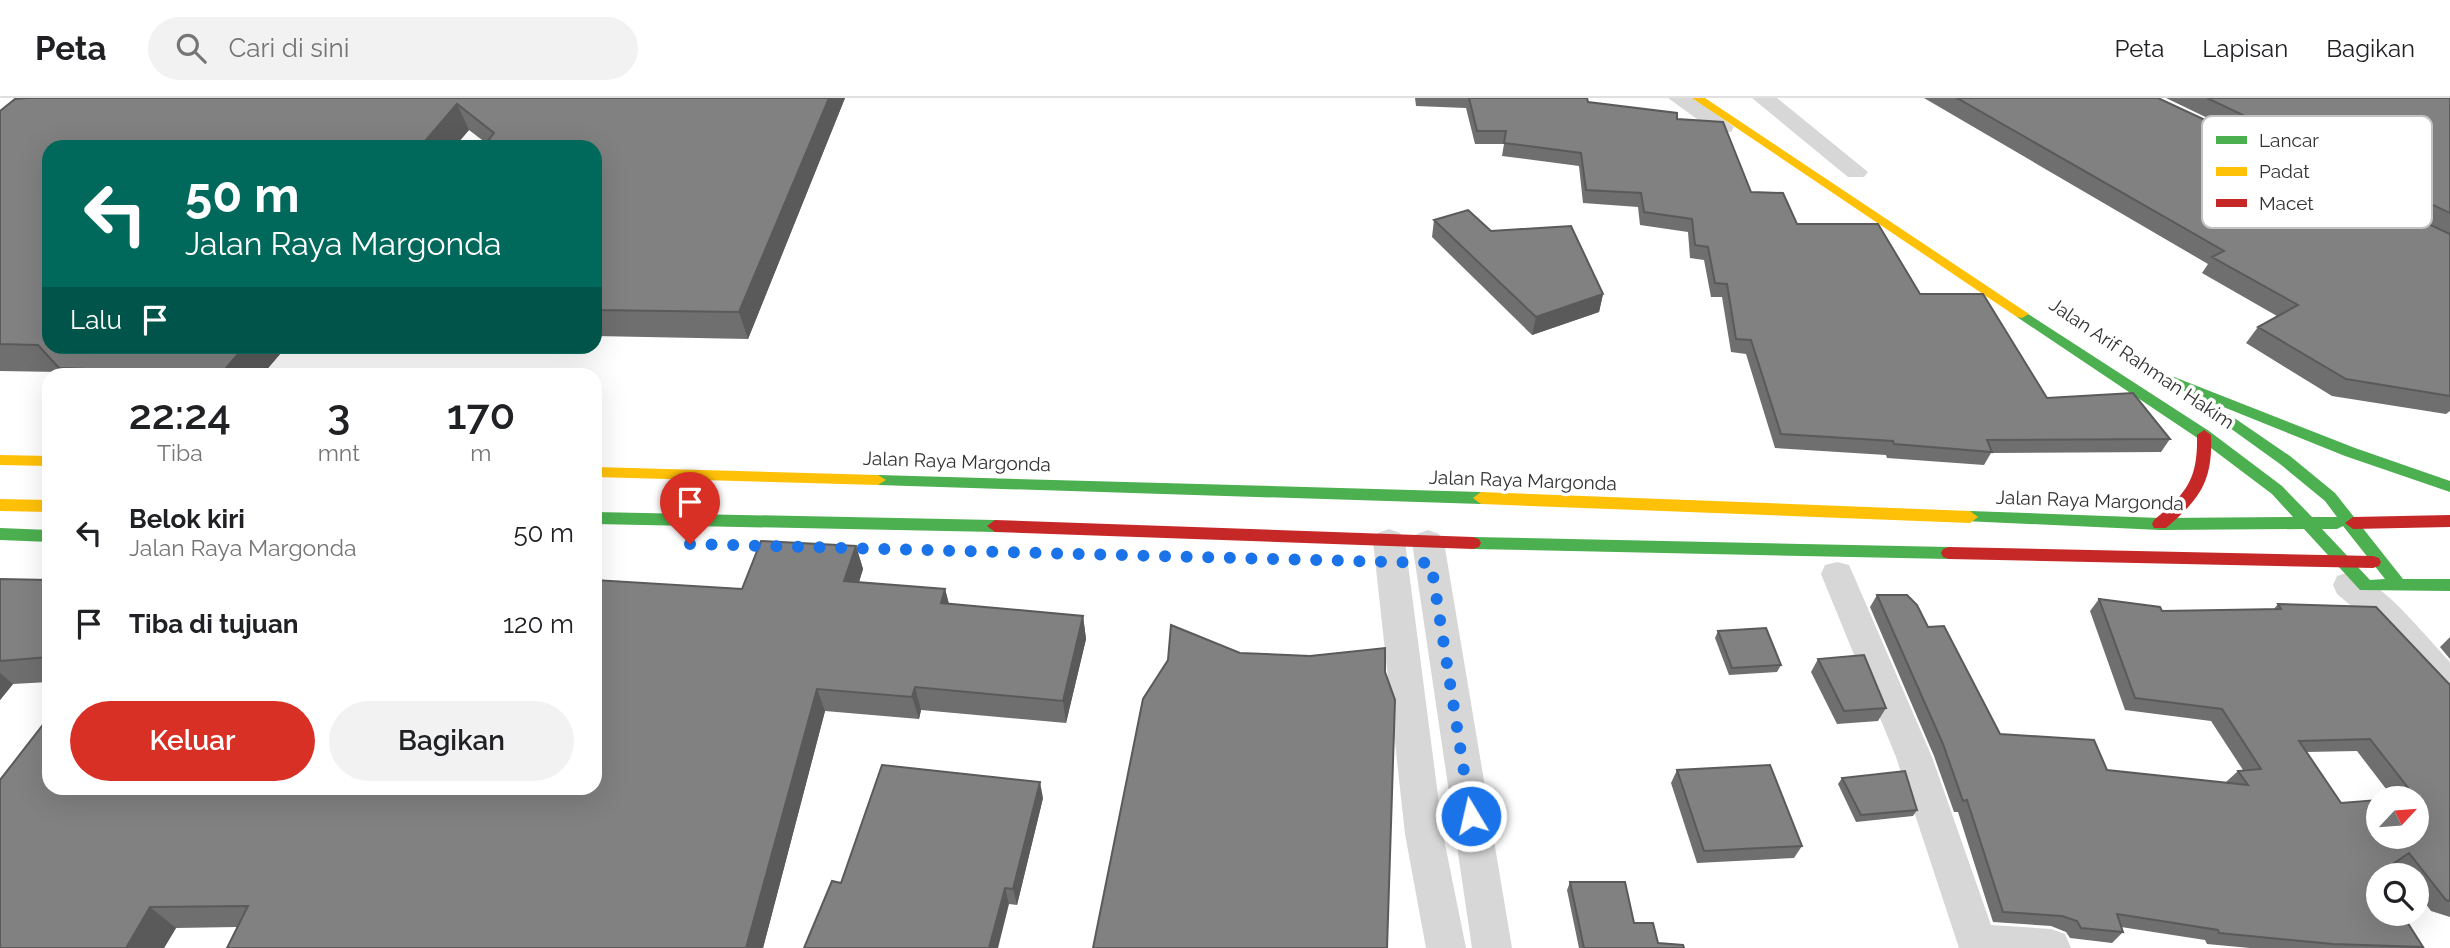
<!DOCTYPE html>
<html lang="id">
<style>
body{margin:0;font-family:Raleway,sans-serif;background:#f2f2f2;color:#202124;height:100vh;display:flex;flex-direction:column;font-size:26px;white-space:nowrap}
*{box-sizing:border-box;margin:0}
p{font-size:23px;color:#757577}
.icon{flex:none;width:38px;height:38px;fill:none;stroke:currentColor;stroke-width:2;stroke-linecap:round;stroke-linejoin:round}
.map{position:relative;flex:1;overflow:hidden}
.side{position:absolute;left:42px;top:270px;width:560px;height:427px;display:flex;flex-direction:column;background:#fff;border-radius:21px;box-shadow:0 7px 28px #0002}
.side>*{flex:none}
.hud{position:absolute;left:42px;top:42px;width:560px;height:214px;border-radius:21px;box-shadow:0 7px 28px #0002;background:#00695c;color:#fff;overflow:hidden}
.needle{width:46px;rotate:64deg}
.buttons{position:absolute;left:2366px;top:688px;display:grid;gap:14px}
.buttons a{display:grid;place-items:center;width:63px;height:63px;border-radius:50%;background:#fff;box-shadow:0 7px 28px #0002;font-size:35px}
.pin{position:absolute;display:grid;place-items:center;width:60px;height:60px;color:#fff;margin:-72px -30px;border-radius:50% 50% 50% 0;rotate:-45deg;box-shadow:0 0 7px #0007}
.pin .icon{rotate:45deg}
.me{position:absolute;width:77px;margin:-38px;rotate:351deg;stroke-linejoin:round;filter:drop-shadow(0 0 5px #0008)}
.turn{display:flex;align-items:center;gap:24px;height:147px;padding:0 28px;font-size:32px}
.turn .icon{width:91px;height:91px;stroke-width:2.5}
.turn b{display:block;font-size:49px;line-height:60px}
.then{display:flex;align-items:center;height:66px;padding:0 28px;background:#0003;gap:14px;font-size:26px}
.eta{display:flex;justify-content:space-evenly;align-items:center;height:119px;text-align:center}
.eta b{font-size:42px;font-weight:600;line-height:49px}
.cta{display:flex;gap:14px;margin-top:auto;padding:14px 28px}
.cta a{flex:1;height:80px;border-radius:42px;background:#d93025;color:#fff;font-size:28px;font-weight:600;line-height:80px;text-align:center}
.cta a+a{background:#f2f2f2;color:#202124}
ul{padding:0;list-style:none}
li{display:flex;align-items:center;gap:21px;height:91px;padding:0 28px}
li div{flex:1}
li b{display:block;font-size:26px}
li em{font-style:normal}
header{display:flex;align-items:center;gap:42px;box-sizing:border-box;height:98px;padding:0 35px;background:#fff;border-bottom:2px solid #e0e0e0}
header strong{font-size:33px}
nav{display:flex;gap:38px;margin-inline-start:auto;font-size:24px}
.search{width:490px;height:63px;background:#f2f2f2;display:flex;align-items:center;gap:18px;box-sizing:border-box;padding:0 24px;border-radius:38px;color:#757577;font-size:26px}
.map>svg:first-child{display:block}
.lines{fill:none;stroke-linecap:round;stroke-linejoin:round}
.street{fill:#d7d7d7;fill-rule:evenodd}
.fast{fill:#4caf50;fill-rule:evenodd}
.slow{fill:#ffc107;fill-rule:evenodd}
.jam{fill:#c62828;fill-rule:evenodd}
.wall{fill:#6f6f6f;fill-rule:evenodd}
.shaded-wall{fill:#5a5a5a}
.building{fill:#818181;stroke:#5a5a5a;stroke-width:2;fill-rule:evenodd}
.route{stroke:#1a73e8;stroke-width:12;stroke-dasharray:0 21.6}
.labels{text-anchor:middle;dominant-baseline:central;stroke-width:7;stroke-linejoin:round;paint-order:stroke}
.street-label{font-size:19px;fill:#333;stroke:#fff}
.key{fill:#fff;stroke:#c2c2c2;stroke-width:2}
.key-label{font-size:19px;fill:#333}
</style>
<header>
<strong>Peta</strong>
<div class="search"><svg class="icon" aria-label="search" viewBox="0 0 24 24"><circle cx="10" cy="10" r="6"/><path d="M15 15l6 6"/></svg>Cari di sini</div>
<nav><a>Peta</a><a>Lapisan</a><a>Bagikan</a></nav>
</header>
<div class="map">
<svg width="2450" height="850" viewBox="0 0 2450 850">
<rect width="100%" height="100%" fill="#fff"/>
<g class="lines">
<path class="street" d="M1668 0H1694L1734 29 1731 34H1715Z
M1752 0H1777L1868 74 1864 79H1848Z
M1389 431 1400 435 1405 443 1443 736 1466 850H1426L1405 736 1373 443 1378 435Z
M1428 432 1439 436 1444 444 1512 850H1472L1412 444 1417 436Z
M1837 464 1849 467 1853 476 1932 659 1991 827 2051 831 2065 836 2071 850H1959L1896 659 1821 476 1825 467Z
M2349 474C2386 486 2423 536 2450 564V601L2438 597 2373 526 2337 496 2333 487 2337 478Z"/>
<path class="fast" d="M2022 212 2209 333 2282 388 2312 419H2337L2325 403 2280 366 2198 307 2200 304 2209 303 2159 283 2157 280 2159 277H2169L2355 350 2450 383V394L2345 358 2211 304 2290 358 2335 395 2403 481H2450V493L2360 492 2304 431 2160 432 1964 423 1962 419 1964 415 1970 413 2160 420 2293 419 2272 396 2199 341 2017 219 2015 216ZM2343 428 2385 481 2370 482 2322 431H2337Z
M878 377 1481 394 1489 400 1481 406 878 387 870 382Z
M595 414 995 422 1003 428 995 434 595 426Z
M0 430 49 432V444L0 442Z
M1473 439 1949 449 1955 451 1957 455 1955 459 1949 461 1473 451 1467 449 1465 445 1467 441Z"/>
<path class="slow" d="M1692 0H1705L2029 216 2022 220 2017 219Z
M0 357 49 358V368L0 367Z
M595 369 878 377 886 382 878 387 595 379Z
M1481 394 1970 413 1978 419 1970 425 1481 406 1473 400Z
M0 401 49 402V414L0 413Z"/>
<path class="jam" d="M2204 332 2211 337C2213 383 2200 401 2166 430H2154L2152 426 2154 422C2187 395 2198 381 2197 337Z
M2450 417V429L2353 431 2345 425 2353 419Z
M995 422 1473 439 1479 441 1481 445 1479 449 1473 451 995 434 987 428Z
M1949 449 2373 458 2379 460 2381 464 2379 468 2373 470 1949 461 1943 459 1941 455 1943 451Z"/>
</g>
<path class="wall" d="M27 0H845L748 241 595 238V49L486 45 469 32 263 276H62L60 274 0 273V13Z
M1415 0H1587L1588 4 1677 21 1751 94 1797 126 1920 196 2047 300 2170 341 2161 354 1991 355 1984 367 1887 360 1886 357 1775 350 1746 256 1731 254 1722 199H1711L1704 162 1690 160 1688 134 1640 127 1638 109 1583 105 1579 68 1502 58 1504 46H1475L1466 10 1416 8Z
M1924 0H2158L2407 116 2166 0H2450V313L2446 316 2332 298 2246 245 2258 229 2277 218 2202 175 2208 166Z
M1434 122 1491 133 1603 196 1599 214 1532 237 1432 139Z
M856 448 863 471 859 484 945 491 949 506 1083 518 1086 541 1066 625 921 612 919 621 825 613 763 850H227L237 829 176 830 164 850 49 619 742 491Z
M0 481 49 482V584L13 586 0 602Z
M1877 497 1928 529 2000 636 2107 672 2227 685 2226 684 2238 673 2243 672 2211 623 2125 612 2090 513 2099 501 2162 513 2273 512 2278 506 2450 587V819L2431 813 2417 794V777H2403L2395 766 2378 777 2423 849 2421 850H2250L2207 846 2205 842 2121 829 2123 834 2112 845 2070 840 2066 834 2051 828 1993 824 1958 714H1954L1934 658 1870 509ZM2357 653 2393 700H2417L2341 705 2306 654Z
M1718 533 1781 567 1777 574 1729 577 1715 540Z
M2450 539V561L2440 549Z
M1818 561 1886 610 1878 623 1837 626 1811 574Z
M1677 672 1802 748 1794 760 1697 765 1671 685Z
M1842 680 1917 712 1913 718 1856 724 1838 686Z
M1043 700 1017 807 841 785Z
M1570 784 1634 825 1658 845 1684 850H1579L1567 792Z"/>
<path class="shaded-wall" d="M829 0H845L748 241 739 214Z
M457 6 469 32 454 49H420Z
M1603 196 1599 214 1532 237 1536 219Z
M245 248H287L263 276H221Z
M856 448 863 471 852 506 844 483Z
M945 491 951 514 941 505Z
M1083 518 1086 541 1066 625 1063 603Z
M0 575 13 586 0 602Z
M915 589 921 612 919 621 912 599Z
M817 591 825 613 763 850H746Z
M1040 684 1043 700 1017 807 1013 791Z
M2409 755 2395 766 2364 787 2378 776Z
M1005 790 1009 806 998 850H989Z
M150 809 176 830 164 850H126Z"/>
<path class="building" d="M27 0H829L739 214 595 212V49H483L494 35 457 6 420 49H49V248H245L221 276 59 270 38 247 0 246V13L15 1Z
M1469 0H1587L1588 4 1677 15V21L1723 24 1751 94 1783 95 1797 126H1878L1920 196H1983L2047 300 2133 295 2170 341 1987 342 1992 354 1894 346 1893 343 1781 336 1751 242 1736 241 1727 186 1715 185 1708 149 1695 147 1692 121 1644 114 1641 95 1586 92 1581 55 1504 45 1506 33H1477Z
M1957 0H2158L2450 136V298L2346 281 2258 229 2298 207 2212 159 2224 153Z
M2207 0H2450V115Z
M1468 112 1491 133 1571 128 1603 196 1536 219 1434 122Z
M761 443 856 448 844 483 945 491 941 505 1083 518 1063 603 915 589 912 599 817 591 746 850H227L248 808 150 809 126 850H0V682L49 619V690H595V482L742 491Z
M0 481 49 482V559L0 563Z
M1877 497H1907L1917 507 1928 529 1944 528 2000 636 2094 642 2107 672 2248 687 2238 673 2261 671 2222 611 2135 600 2099 501 2160 509 2162 513 2281 511 2278 506 2376 509 2450 587V803L2446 802 2409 755 2378 776V816H2402L2423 849 2333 846 2219 835 2218 832 2117 816 2123 834 2081 830 2077 823 2062 818 2003 814 1967 702 1963 703 1943 646ZM2370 641 2416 700H2413H2417V738H2378V702L2341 705 2299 643Z
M1171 527 1240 555 1310 558 1385 550V574L1395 602 1387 850H1093L1143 601 1168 562Z
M1766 530 1781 567 1732 570 1718 533Z
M1864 557 1886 610 1844 613 1818 561Z
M882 667 1040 684 1013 791 1005 790 989 850H804L832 783 841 785Z
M1770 667 1802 748 1704 753 1677 672Z
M1905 673 1917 712 1861 717 1842 680Z
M1570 784H1625L1634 825H1653L1658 845 1683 847 1684 850H1584Z"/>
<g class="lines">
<path class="route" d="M690 446 1431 465 1471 718"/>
</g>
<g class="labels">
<g class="street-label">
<text transform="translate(2142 265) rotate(34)">Jalan Arif Rahman Hakim</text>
<text transform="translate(957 363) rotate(2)">Jalan Raya Margonda</text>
<text transform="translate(1523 382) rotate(2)">Jalan Raya Margonda</text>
<text transform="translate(2090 402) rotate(2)">Jalan Raya Margonda</text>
</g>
</g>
<rect x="2202" y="18" width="230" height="112" rx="10" class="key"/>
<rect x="2216" y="38" width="31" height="8" fill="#4caf50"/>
<rect x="2216" y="69" width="31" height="9" fill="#ffc107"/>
<rect x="2216" y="101" width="31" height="8" fill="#c62828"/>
<g class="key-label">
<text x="2259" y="49">Lancar</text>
<text x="2259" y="80">Padat</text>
<text x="2259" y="112">Macet</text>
</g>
</svg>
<div class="buttons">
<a><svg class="needle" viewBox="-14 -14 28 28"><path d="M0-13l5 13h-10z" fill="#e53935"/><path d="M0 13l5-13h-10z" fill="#757577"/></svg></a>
<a><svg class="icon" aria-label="search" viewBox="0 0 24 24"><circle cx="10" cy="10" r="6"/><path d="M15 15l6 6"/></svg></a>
</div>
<div class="pin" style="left:690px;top:446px;background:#d93025"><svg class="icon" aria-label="arrive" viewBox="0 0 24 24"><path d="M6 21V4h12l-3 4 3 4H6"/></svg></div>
<svg class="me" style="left:1471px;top:718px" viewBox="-20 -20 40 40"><circle r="17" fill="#1a73e8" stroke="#fff" stroke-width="3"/><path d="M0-11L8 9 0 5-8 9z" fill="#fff"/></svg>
<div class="hud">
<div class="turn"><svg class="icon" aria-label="left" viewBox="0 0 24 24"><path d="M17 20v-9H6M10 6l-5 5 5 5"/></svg><div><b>50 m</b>Jalan Raya Margonda</div></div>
<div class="then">Lalu<svg class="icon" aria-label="arrive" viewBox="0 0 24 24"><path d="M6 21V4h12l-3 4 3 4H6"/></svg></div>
</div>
<section class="side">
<div class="eta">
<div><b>22:24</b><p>Tiba</p></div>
<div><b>3</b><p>mnt</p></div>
<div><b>170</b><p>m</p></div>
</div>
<ul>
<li><svg class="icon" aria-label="left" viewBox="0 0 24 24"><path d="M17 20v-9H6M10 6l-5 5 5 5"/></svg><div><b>Belok kiri</b><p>Jalan Raya Margonda</p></div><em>50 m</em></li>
<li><svg class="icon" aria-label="arrive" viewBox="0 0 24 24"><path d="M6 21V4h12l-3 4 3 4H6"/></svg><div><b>Tiba di tujuan</b></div><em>120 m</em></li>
</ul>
<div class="cta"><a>Keluar</a><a>Bagikan</a></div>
</section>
</div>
